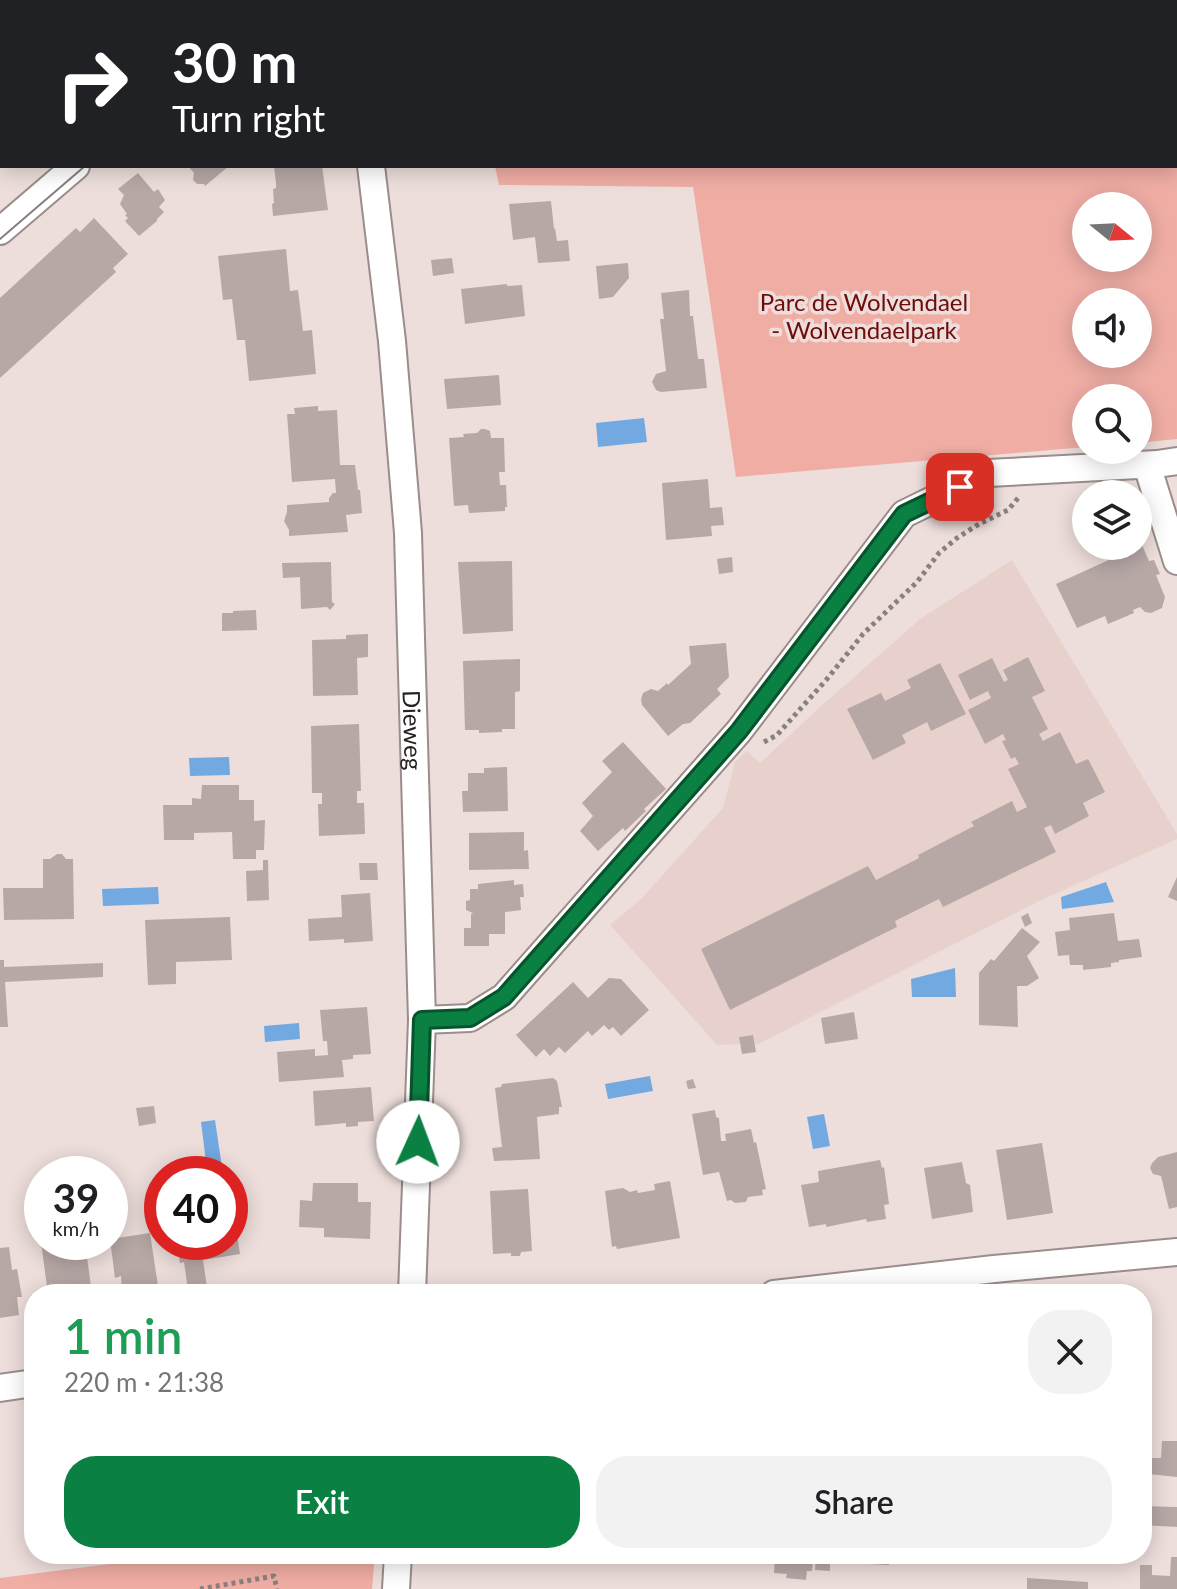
<!DOCTYPE html>
<meta charset="utf-8">
<style>
body{margin:0;font-family:Lato,sans-serif;background:#f2f2f2;color:#202124;height:100vh;display:flex;flex-direction:column;font-size:30px;white-space:nowrap}
*{box-sizing:border-box;margin:0}
p{font-size:26px;color:#757577}
.icon{flex:none;width:44px;height:44px;fill:none;stroke:currentColor;stroke-width:2;stroke-linecap:round;stroke-linejoin:round}
.map{position:relative;flex:1;overflow:hidden}
.side{position:absolute;left:24px;top:1284px;width:1128px;height:280px;display:flex;flex-direction:column;background:#fff;border-radius:32px;box-shadow:0 4px 20px #0003}
.side>*{flex:none}
.top-card{position:absolute;left:0px;top:0px;width:1178px;height:168px;box-shadow:0 4px 20px #0003;background:#202124;color:#fff;overflow:hidden}
.needle{width:52px;rotate:108deg}
.controls{position:absolute;left:1072px;top:192px;display:grid;gap:16px}
.controls a{display:grid;place-items:center;width:80px;height:80px;border-radius:50%;background:#fff;box-shadow:0 4px 20px #0003;font-size:40px}
.speed{position:absolute;left:24px;top:1156px;display:flex;gap:16px;font-size:40px;font-weight:700;text-align:center}
.speed>*{display:grid;place-content:center;width:104px;height:104px;border-radius:50%;background:#fff;box-shadow:0 4px 20px #0003;line-height:1}
.speed small{font-size:20px;font-weight:400}
.speed .limit{border:12px solid #d22;background:#fff;color:#111}
.pin{position:absolute;display:grid;place-items:center;width:68px;height:68px;color:#fff;margin:-34px;border-radius:16px;box-shadow:0 4px 12px #0006}
.me{position:absolute;width:88px;margin:-44px;rotate:2deg;stroke-linejoin:round;filter:drop-shadow(0 0 6px #0008)}
.turn{display:flex;align-items:center;gap:28px;height:168px;padding:0 40px;font-size:36px}
.turn .icon{width:104px;height:104px;stroke-width:2.5}
.turn b{display:block;font-size:56px;line-height:68px}
.round{display:grid;place-items:center;flex:none;width:84px;height:84px;border-radius:32px;background:#f2f2f2}
.headline{display:flex;align-items:center;justify-content:space-between;height:136px;padding:0 40px}
h1{font-size:48px;font-weight:600;line-height:60px;color:#1e9e55}
.action{display:flex;gap:16px;margin-top:auto;padding:16px 40px}
.action a{flex:1;height:92px;border-radius:32px;background:#0b8043;color:#fff;font-size:32px;font-weight:600;line-height:92px;text-align:center}
.action a+a{background:#f2f2f2;color:#202124}
.map>svg:first-child{display:block}
.built{fill:#e8d1cd}
.green{fill:#efada4;fill-rule:evenodd}
.water{fill:#72a9e1}
.building{fill:#b7a8a6}
.lines{fill:none;stroke-linecap:round;stroke-linejoin:round}
.minor-casing{stroke:#9a8d8b;stroke-width:30}
.path{stroke:#8a807e;stroke-width:5;stroke-dasharray:4 4;stroke-linecap:butt}
.minor{stroke:#fff;stroke-width:26}
.tram{stroke:#877d7b;stroke-width:2}
.route-casing{stroke:#07532c;stroke-width:20}
.route{stroke:#0b8043;stroke-width:14}
.labels{text-anchor:middle;dominant-baseline:central;stroke-width:7;stroke-linejoin:round;paint-order:stroke}
.park-label{font-size:24px;fill:#6e0c0c;stroke:#eddedb}
.street-label{font-size:24px;fill:#272121;stroke:#eddedb}
</style>
<div class="map">
<svg width="1177" height="1589" viewBox="0 0 1177 1589">
<rect width="100%" height="100%" fill="#eddedb"/>
<path class="built" d="M1012 560 1177 834V839L1037 902 758 1044H755L752 1035 739 1037 740 1044 717 1045 610 925 642 898 723 808 735 762 747 751 760 763 819 708 920 619Z"/>
<path class="green" d="M465 0H1177V439L1138 443V398H1086V447L736 477 693 187 499 185 495 166H1176V2H465ZM1086 206H1138V258H1086ZM1086 302H1138V354H1086Z
M188 1554H375L372 1589H0V1578Z"/>
<path class="water" d="M644 418 647 442 598 447 596 423Z
M229 757 230 775 190 776 189 758Z
M1106 882 1114 902 1062 909 1061 897Z
M158 887 159 904 103 906 102 889Z
M955 968 956 997H912L911 979Z
M299 1023 300 1039 265 1042 264 1026Z
M650 1076 653 1091 608 1099 605 1084Z
M824 1114 830 1146 813 1149 807 1117Z
M215 1120 222 1167 207 1170 201 1122Z"/>
<path class="building" d="M188 166H229L205 186 204 184H197L193 180 194 173Z
M274 166H322L328 210 273 216 272 204 274 203 273 189 276 188V183Z
M138 173 154 192 158 189 165 200 159 207 164 212 157 219V221L139 236 125 221 128 218 125 215 127 214 120 204 124 195 118 189Z
M551 201 554 229 555 228 557 241 568 240 570 261 538 263 535 237 513 240 509 204Z
M94 218 128 254 113 268 116 272 0 378V298L76 228 80 232Z
M286 249 290 291 298 290 303 331 312 330 316 374 249 381 245 340H237L232 299 223 300 218 256Z
M452 258 454 273 433 276 431 260Z
M628 263 629 278 613 297 599 299 596 266Z
M507 284V286L522 285 525 316 465 324 461 289Z
M689 290 690 316H693L698 359H704L707 388 661 392 656 390 652 382 656 374 666 371 660 319H664L661 293Z
M499 375 501 405 447 409 444 379Z
M318 406V411L337 410 340 465H355L358 490H360L362 513 346 515 348 532 289 536V530L284 521 287 512V505L329 502V498L333 493H336L335 479 292 482 287 414H295L294 408Z
M481 429H485L490 431 491 438H504L505 472H499L500 485H506L507 507H505V511L469 513 468 505 454 506 449 438 464 437 463 434 477 433Z
M708 479 710 508 722 507 724 525 711 526 712 536 666 540 662 483Z
M1142 545 1149 561 1154 560 1160 574 1156 575 1165 597 1162 608 1151 613 1145 612 1140 607 1133 610 1134 613 1108 624 1105 616 1077 628 1056 584 1111 559 1118 555V553Z
M732 557 733 572 719 574 717 559Z
M512 561 513 631 463 634 458 562Z
M331 562 332 602 335 604 330 610 327 607 301 609 300 577 283 578 282 563Z
M256 610 257 630 222 631V613H233V611Z
M368 634V657L357 658 358 695 313 696 312 640 346 639V635Z
M726 643 729 677 717 689 721 694 690 723 683 724 668 736 642 705 641 699 643 693 651 689 658 691 667 683 668 685 691 664 689 646Z
M1028 657 1045 691 1032 697 1048 729 1039 734 1043 741 1060 732 1076 764 1088 759 1105 792 1083 803 1089 816 1055 834 1051 825 1044 828 1056 852 943 907 939 899 895 921 897 927 730 1010 701 949 868 866 876 880 919 858 918 855 974 826 971 822 1012 801 1017 812 1027 807 1008 769 1019 764 1015 757 1011 759 1002 741 1006 740 1003 734 985 744 968 710 991 698 988 691 970 700 958 675 992 658 1004 682 1008 680 1003 670Z
M520 659V691L515 692V729H502V732L479 733V730H465L463 661Z
M940 663 966 714 931 731 927 722 902 735 906 743 873 760 847 709 881 693 885 701 911 688 907 680Z
M359 724 361 791H357V803H364L365 834 319 836 318 804H322V793H312L311 726Z
M623 742 666 789 644 809 646 811 625 831 623 828 598 851 580 831 593 816 582 803 612 772 602 761Z
M507 767 508 811 463 812 462 791H468V773H484V768Z
M202 785H239V800H254V821L265 820 264 850H256V859H233L232 832 194 833V840H164L163 805H192V798L201 799Z
M524 832V851L528 850 529 869 469 870V833Z
M57 854H62L66 859H73L74 919 4 920 3 888H43V859H50Z
M263 860H268L269 900 247 901 246 871 263 870Z
M359 863H377L378 880H360Z
M1177 877V901L1168 897Z
M514 880V885L523 884 524 897H520L521 910 505 912V934H489V946H464V928H471V914L473 913 466 910V901L470 900V889H478V884Z
M370 893 373 941 344 943V939L309 941 308 919 342 917 341 895Z
M1028 913 1032 923 1025 927 1021 917Z
M1114 913 1118 941 1139 939 1142 957 1119 960V962L1111 963V967L1083 970V965H1070L1069 955 1058 956 1055 932 1070 930 1069 918Z
M230 917 232 960 176 962V984L148 985 145 920Z
M1022 928 1040 942 1027 956 1039 978 1027 986H1017L1018 1027 979 1025V973L991 959 994 961Z
M0 960H4V967L103 963V977L5 982 8 1027H0Z
M609 978 621 979 649 1010 621 1036 613 1027 609 1030 604 1025 592 1036 588 1031 565 1053 559 1047 550 1056 544 1049 536 1057 516 1035 573 982 588 998Z
M367 1007 371 1054 353 1055V1059L342 1060 344 1077 279 1082 277 1052 315 1049V1056L328 1055 327 1041H323L320 1010Z
M854 1012 858 1039 825 1044 821 1018Z
M753 1035 756 1052 742 1054 739 1037Z
M553 1078 557 1081 562 1107H559V1114L537 1117 540 1159 494 1161 492 1148 502 1147 495 1088 501 1087 502 1084Z
M693 1079 696 1088 688 1089 686 1081Z
M371 1087 374 1121 358 1122V1126L346 1127V1123L315 1126 313 1091Z
M154 1106 156 1123 139 1126 136 1108Z
M715 1110 716 1117 719 1118 721 1141H726L725 1134 751 1129 754 1143 756 1142 766 1189 762 1190 763 1195 748 1197 746 1202 735 1203 731 1200 727 1201 719 1172 703 1175 692 1114Z
M1042 1143 1053 1213 1007 1220 996 1150Z
M1177 1152V1207L1169 1209 1161 1176 1153 1174 1150 1168 1152 1163 1158 1157Z
M880 1160 882 1168 884 1167 889 1204 884 1205 886 1219 867 1222 866 1219 826 1227V1224L809 1227 801 1185 819 1182 818 1171Z
M962 1162 966 1183 970 1185 973 1212 932 1219 924 1168Z
M670 1181 680 1238 617 1249 616 1246 612 1247 605 1191 623 1188 630 1192 637 1190 638 1193 655 1190 654 1184Z
M313 1183H358V1202H371L370 1239 324 1237V1228L299 1227 300 1200 312 1201Z
M528 1189 532 1251 521 1252 520 1256H511V1253L493 1254 490 1191Z
M234 1214 240 1254 203 1260 207 1287 188 1290 184 1262 180 1263 177 1242H230V1215Z
M150 1233 158 1286 133 1289 134 1294H122L121 1276 115 1278 110 1239Z
M41 1242H85L92 1294H48Z
M9 1247 12 1270 17 1269 22 1297H17L19 1315 0 1318V1248Z
M1145 1307 1150 1321 1142 1324V1308Z
M1162 1441H1177V1477L1148 1474V1458H1161Z
M34 1459V1479L30 1478 29 1464Z
M1142 1506 1177 1507V1527L1142 1525Z
M34 1521V1548H28L25 1522Z
M775 1554H806L807 1560H813L812 1571H807L806 1580 786 1578 787 1574 774 1573Z
M816 1554 830 1555V1571L815 1570Z
M869 1554H890L889 1565 868 1564Z
M1171 1557H1177V1589H1140V1565H1152V1575L1170 1576Z
M1027 1578 1088 1582V1589H1027Z"/>
<g class="lines">
<defs>
<g id="minor">
<path d="M342 0 343 2"/>
<path d="M270 2 273 0"/>
<path d="M1176 73 1177 72"/>
<path id="s1" d="M371 166 392 341 408 533 422 1020 412 1294"/>
<path d="M0 231 76 166"/>
<path d="M1147 465 1177 561"/>
<path d="M422 1020 470 1018 504 997 739 731 904 514 988 473 1157 464 1177 461"/>
<path d="M774 1294 994 1269 1177 1252"/>
<path d="M0 1388 34 1383"/>
<path d="M396 1589 398 1554"/>
</g>
</defs>
<use href="#minor" class="minor-casing"/>
<path class="path" d="M417 0V2
M454 0V2
M996 0 998 2
M637 2 639 0
M764 742 777 735 827 679 863 634 917 582 939 553 957 538 979 524 1008 510 1019 497
M200 1589 274 1576 277 1589"/>
<use href="#minor" class="minor"/>
<path class="tram" d="M428 0V2
M441 0V2
M261 2 264 0
M280 2 282 0
M0 239 85 166"/>
</g>
<g class="lines">
<defs>
<path id="route" d="M418 1142 422 1020 470 1018 504 997 739 731 904 514 960 487"/>
</defs>
<use href="#route" class="route-casing"/>
<use href="#route" class="route"/>
</g>
<g class="labels">
<g class="park-label">
<text x="864" y="301">Parc de Wolvendael<tspan x="864" dy="28">- Wolvendaelpark</tspan></text>
</g>
<g class="street-label">
<text stroke="none"><textPath href="#s1" startOffset="566">Dieweg</textPath></text>
</g>
</g>
</svg>
<div class="controls">
<a><svg class="needle" viewBox="-14 -14 28 28"><path d="M0-13l5 13h-10z" fill="#e53935"/><path d="M0 13l5-13h-10z" fill="#757577"/></svg></a>
<a><svg class="icon" aria-label="sound" viewBox="0 0 24 24"><path d="M4 9h4l5-4v14l-5-4H4zM17 9q2 3 0 6"/></svg></a>
<a><svg class="icon" aria-label="search" viewBox="0 0 24 24"><circle cx="10" cy="10" r="6"/><path d="M15 15l6 6"/></svg></a>
<a><svg class="icon" aria-label="layers" viewBox="0 0 24 24"><path d="M12 4l9 5-9 5-9-5zM3 14l9 5 9-5"/></svg></a>
</div>
<div class="speed"><div>39<small>km/h</small></div><div class="limit">40</div></div>
<div class="pin" style="left:960px;top:487px;background:#d93025"><svg class="icon" aria-label="arrive" viewBox="0 0 24 24"><path d="M6 21V4h12l-3 4 3 4H6"/></svg></div>
<svg class="me" style="left:418px;top:1142px" viewBox="-20 -20 40 40"><circle r="19" fill="#fff"/><path d="M0-13L10 11 0 6-10 11z" fill="#0b8043"/></svg>
<div class="top-card">
<div class="turn"><svg class="icon" aria-label="right" viewBox="0 0 24 24"><path d="M7 20v-9h11M14 6l5 5-5 5"/></svg><div><b>30 m</b>Turn right</div></div>
</div>
<section class="side">
<div class="headline"><div><h1>1 min</h1><p>220 m · 21:38</p></div><a class="round"><svg class="icon" aria-label="close" viewBox="0 0 24 24"><path d="M6 6l12 12M18 6L6 18"/></svg></a></div>
<div class="action"><a>Exit</a><a>Share</a></div>
</section>
</div>
